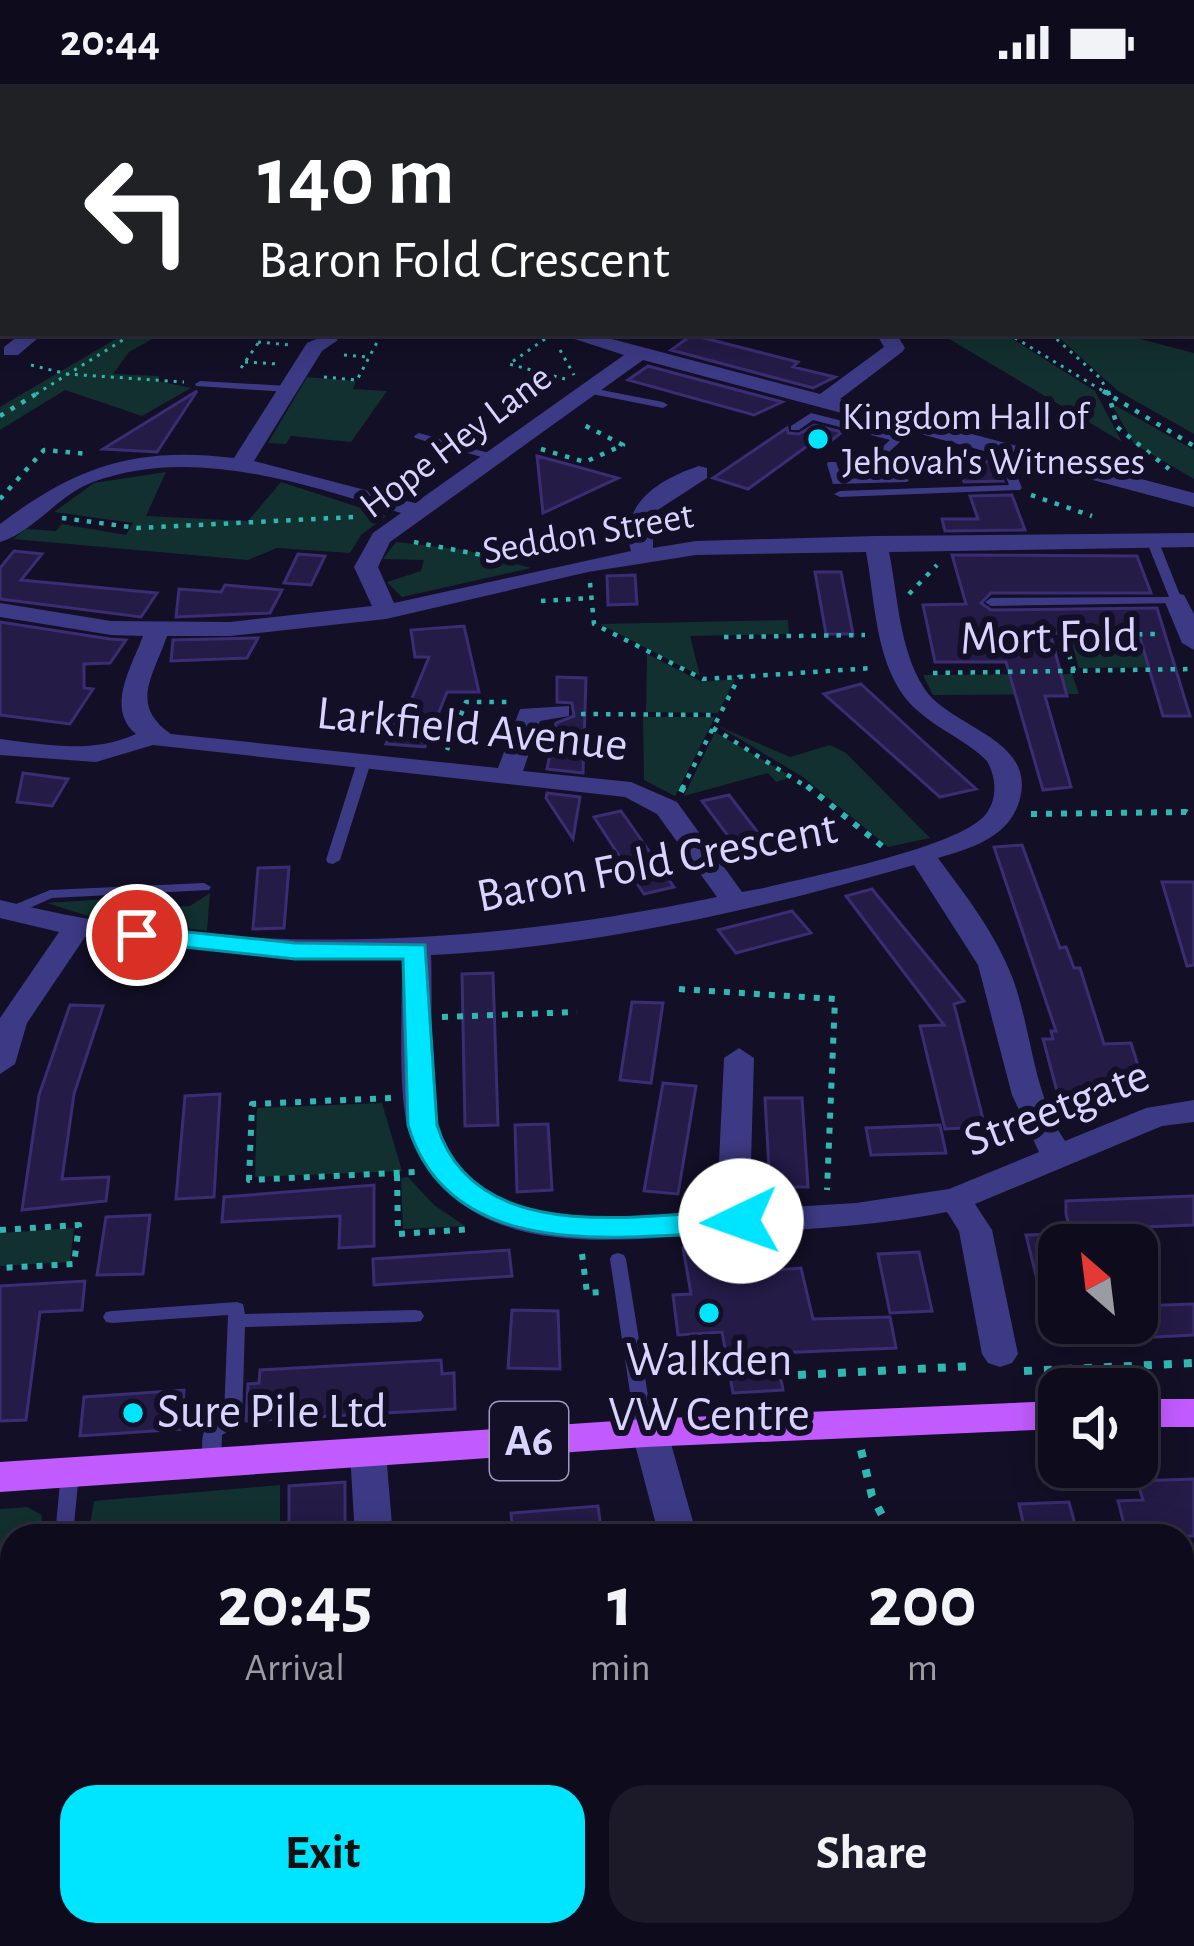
<!DOCTYPE html>
<style>
body{margin:0;font-family:"Alegreya Sans",sans-serif;background:#1c1929;color:#f1f3f6;height:100vh;display:flex;flex-direction:column;font-size:45px;white-space:nowrap}
*{box-sizing:border-box;margin:0}
p{font-size:39px;color:#9b9ba3}
.icon{flex:none;width:66px;height:66px;fill:none;stroke:currentColor;stroke-width:2;stroke-linecap:round;stroke-linejoin:round}
.map{position:relative;flex:1;overflow:hidden}
.side{position:absolute;left:0px;top:1440px;width:1194px;height:423px;display:flex;flex-direction:column;background:#0e0b1c;border-radius:36px 36px 0 0;box-shadow:0 6px 30px #0003,0 0 0 3px #2e2b3b}
.side>*{flex:none}
.hud{position:absolute;left:0px;top:0px;width:1194px;height:252px;box-shadow:0 6px 30px #0003,0 0 0 3px #2e2b3b;background:#202124;color:#fff;overflow:hidden}
.needle{width:78px;rotate:332deg}
.tools{position:absolute;left:1038px;top:1140px;display:grid;gap:24px}
.tools a{display:grid;place-items:center;width:120px;height:120px;border-radius:24px;background:#0e0b1c;box-shadow:0 6px 30px #0003,0 0 0 3px #2e2b3b;font-size:60px}
.pin{position:absolute;display:grid;place-items:center;width:102px;height:102px;color:#fff;margin:-51px;border:6px solid #fff;border-radius:50%;box-shadow:0 3px 12px #0007}
.me{position:absolute;width:132px;margin:-66px;rotate:267deg;stroke-linejoin:round;filter:drop-shadow(0 0 9px #0008)}
.turn{display:flex;align-items:center;gap:42px;height:252px;padding:0 60px;font-size:54px}
.turn .icon{width:156px;height:156px;stroke-width:2.5}
.turn b{display:block;font-size:84px;line-height:102px}
.eta{display:flex;justify-content:space-evenly;align-items:center;height:204px;text-align:center}
.eta b{font-size:72px;font-weight:600;line-height:84px}
.primary-button{display:flex;gap:24px;margin-top:auto;padding:24px 60px}
.primary-button a{flex:1;height:138px;border-radius:36px;background:#00e5ff;color:#111;font-size:48px;font-weight:600;line-height:138px;text-align:center}
.primary-button a+a{background:#1c1929;color:#f1f3f6}
.status{display:flex;justify-content:space-between;align-items:center;height:84px;padding:0 60px;background:#0e0b1c;direction:ltr}
.status svg{height:33px;fill:currentColor}
.map>svg:first-child{display:block}
.green{fill:#12302f}
.building{fill:#241b47;stroke:#3b2d73;stroke-width:3}
.lines{fill:none;stroke-linecap:round;stroke-linejoin:round}
.path-far3{stroke:#2fb8b0;stroke-width:3;stroke-dasharray:3 6;stroke-linecap:butt}
.path-far2{stroke:#2fb8b0;stroke-width:4.5;stroke-dasharray:4.5 8;stroke-linecap:butt}
.path-far1{stroke:#2fb8b0;stroke-width:6;stroke-dasharray:6 9;stroke-linecap:butt}
.path{stroke:#2fb8b0;stroke-width:8;stroke-dasharray:8 12;stroke-linecap:butt}
.lane{fill:#3d3a85;fill-rule:evenodd}
.street{fill:#3d3a85;fill-rule:evenodd}
.primary{fill:#c25bff;fill-rule:evenodd}
.route{fill:#00e5ff;stroke:#0095a6;stroke-width:3}
.poi-dot{fill:#00e5ff;stroke:#130f26;stroke-width:4.5}
.labels{text-anchor:middle;dominant-baseline:central;stroke-width:12;stroke-linejoin:round;paint-order:stroke}
.far-poi-label{font-size:39px;fill:#d9d4ff;stroke:#130f26;text-anchor:start}
.far-street-label{font-size:39px;fill:#d9d4ff;stroke:#130f26}
.shield{fill:#130f26;stroke:#9e99be;stroke-width:3}
.shield-label{font-size:45px;font-weight:bold;fill:#d9d4ff}
.street-label{font-size:48px;fill:#d9d4ff;stroke:#130f26}
.poi-label{font-size:48px;fill:#d9d4ff;stroke:#130f26}
</style>
<div class="status"><b>20:44</b><svg viewBox="0 0 49 12"><path d="M0 12V9h3v3zM5 12V6h3v6zM10 12V3h3v9zM15 12V0h3v12zM26 1h20v11H26zM47 4h2v5h-2z"/></svg></div>
<div class="map">
<svg width="1194" height="1862" viewBox="0 0 1194 1862">
<rect width="100%" height="100%" fill="#130f26"/>
<path class="green" d="M126 249H163L129 268 113 290 159 292 158 297 191 304 142 332 65 306 0 346V323Z
M939 249H1003L1095 307 1122 358Z
M1054 249H1117L1194 269V350L1118 307Z
M307 293 356 297 353 305 387 307 351 358 291 352 286 360 268 359Z
M1111 319 1194 366V395L1134 360Z
M166 388 146 432 248 437 281 398 386 432 361 451 350 469 277 464 248 476 13 455 26 445 56 447 62 440 126 451 133 439 54 428 94 399Z
M396 458 465 466 531 484 402 513 387 498 421 487 424 476 383 475Z
M788 536 789 550 690 552 700 592 600 540Z
M1166 552 1177 583 1079 584 1070 553Z
M647 570 702 598 735 595 718 629 646 628Z
M1072 590 1079 610 933 611 923 591Z
M643 633H715L675 712 644 696Z
M718 642 790 673 830 661 846 669 930 754 888 763 803 693Z
M715 648 792 693 776 698 768 689 684 712Z
M210 809 207 847 85 831 47 819 152 812 166 815 169 823 190 822Z
M382 1019 402 1087 255 1093 257 1024Z
M408 1093 434 1121 465 1142 403 1145 401 1094Z
M74 1144 70 1178 0 1182V1149Z
M280 1401V1452H88L94 1417Z
M27 1423 42 1431 40 1452H12V1554L0 1558V1425Z
M0 1591 12 1595V1851H128L125 1862H0Z"/>
<path class="building" d="M692 251 798 278 793 283 835 293 813 304 671 266Z
M648 282 782 318 754 331 628 296Z
M197 307 157 368 103 365Z
M814 341 842 348 822 364 810 360 748 405 713 394 787 344 788 349 799 350Z
M954 369 997 380 1003 397 964 398Z
M537 372 556 377 618 394 543 429Z
M1012 411 1025 446 945 447 942 435H978L970 412Z
M14 467 42 470 21 496 157 509 141 533 0 515V484Z
M298 470 325 472 311 501 284 499Z
M952 471 1137 472 1151 509H991L981 519 991 526 1157 524 1190 632H1163L1139 550 1050 549 1067 612H1045L1071 703 1043 706 1006 578H935L923 521 966 520Z
M815 488H841L853 550H826Z
M635 491 637 520 608 521 607 492Z
M225 501 282 506 270 529 176 533 179 505 221 508Z
M0 538 110 555 126 556 110 579 84 580V604L93 605 70 640 0 631Z
M464 542 479 608H447L425 663 386 660 396 635 403 636 429 573H415L411 546Z
M258 554 247 574 171 577 173 556Z
M557 593 586 594 583 689 547 685 556 639 574 632 572 619 557 618Z
M861 600 926 660 976 705 940 713 824 610Z
M23 689 68 695 52 722 17 718Z
M547 709 580 713 573 755 546 714Z
M729 711 772 767V770L746 776 702 717Z
M621 727 633 744 674 803 644 810 594 733Z
M1022 761 1060 864 1066 863 1074 884H1080L1104 960 1131 959 1140 988H1134L1137 998 1091 999 1094 1010 1058 1011 1043 955H1053L1051 947H1056L994 763Z
M289 783 284 844 253 845 258 784Z
M1162 798H1194V881L1187 882Z
M872 805 964 917 954 920 985 1043 945 1045 920 942 944 941 846 812Z
M792 827 811 849 736 869 718 846Z
M493 889 498 1041 465 1042 462 890Z
M632 918 663 919 651 999 620 996Z
M70 921 103 922 74 1010 62 1095 109 1093 106 1117 22 1126 39 1011Z
M663 999 696 1002 678 1110 644 1107Z
M220 1010 214 1113 176 1115 185 1012Z
M765 1014H802L808 1103H770Z
M548 1040 552 1106 517 1108 515 1041Z
M940 1041 946 1069 871 1071 866 1044Z
M374 1101V1162L339 1164 340 1132 222 1138 224 1113Z
M1194 1112V1141L1070 1146 1066 1130V1117Z
M150 1131 143 1190 97 1191 106 1133Z
M1059 1150V1247L1050 1248 1026 1151Z
M758 1159 763 1187 801 1184 813 1235 890 1233 896 1264 776 1269 783 1306 733 1309 722 1248 678 1251 673 1211 691 1210 683 1164Z
M509 1166 512 1192 374 1201 373 1175Z
M919 1168 932 1227 890 1229 878 1170Z
M85 1197 82 1226 40 1228 26 1336 0 1337V1202Z
M1194 1220V1251L1137 1254V1222Z
M512 1226 558 1227 560 1285 508 1284Z
M441 1276 442 1290 454 1289 455 1325 246 1337 248 1300 259 1299 260 1286Z
M184 1306 182 1345 80 1352 84 1313Z
M1194 1395V1452H1127L1118 1417 1143 1416 1137 1397Z
M345 1398V1452H289V1402Z
M1069 1418 1078 1452H1026L1019 1420Z
M598 1422 602 1452H513L511 1429Z"/>
<g class="lines">
<path class="path-far3" d="M577 0 582 3
M594 0 627 3
M657 0 666 3
M498 3H528
M777 3 781 0
M1045 3 1049 0
M0 4 6 0
M359 249 379 251
M1007 249 1108 310
M1050 249 1101 295 1108 310
M545 255 509 280 565 295
M258 258 291 261
M560 266 574 291
M344 271 369 273
M245 278 278 280
M31 281 67 290 184 298
M241 284 265 249
M324 293 357 296 382 249
M36 310 134 249"/>
<path class="path-far2" d="M1103 307 1194 362
M1108 307 1117 343 1169 385
M0 332 41 307
M541 365 585 378 623 361 580 339
M1031 411 1092 432
M0 415 44 366 89 370
M62 434 138 444 354 433
M414 458 513 477
M590 499 594 540 703 595 739 593
M909 510 937 481
M541 517 591 514
M724 553 865 551
M1074 587 1063 551 1160 550
M933 589 1194 585
M581 630 718 631
M713 644 810 705
M447 666 466 618H509
M682 705 739 593 873 584"/>
<path class="path-far1" d="M807 702 882 762
M681 708 684 702
M1031 730 1186 728 1194 733
M679 905 835 915 827 1106
M442 933 577 928
M391 1014 252 1020 249 1096 416 1088
M397 1091 398 1150 473 1145
M0 1146 79 1141 74 1180 0 1184
M582 1170 587 1209 601 1208"/>
<path class="path" d="M1024 1287 1194 1279
M798 1291 974 1282
M861 1366 872 1412 893 1452
M0 1664 12 1663
M81 1862 84 1851
M349 1862 369 1860"/>
<path class="lane" d="M200 297 288 302 293 305 288 308 196 302 195 300Z
M586 303 663 318 668 321 663 324 582 308 581 306Z
M811 329 878 346 889 335H897L898 337 887 349 903 355 873 383 876 394 903 393 909 396 907 398 833 400 827 380 828 378H836L842 395 865 394 862 382 890 356 813 336 799 346H791V342Z
M419 349 496 371 497 373 492 376 415 354 414 352Z
M1001 362 1006 365 1022 404 1020 406 840 413 834 410 840 407 1009 401 996 365Z
M1152 453 1158 456 1182 516 1180 519 991 522 985 518 991 514 1169 513 1146 456Z
M364 674 371 678 340 776 333 780 328 779 326 776 357 678Z
M204 799 211 803 209 806 52 814 14 831 9 832 2 828 4 825 50 806Z
M618 1169 624 1171 626 1175 654 1349 651 1354 645 1356 639 1354 636 1349 610 1175 612 1171Z
M237 1218 243 1220 245 1230 415 1226 421 1227 424 1232 421 1237 415 1238 245 1243 242 1336 239 1341 222 1351 221 1380 218 1385 212 1387 206 1385C202 1375 199 1350 208 1341 212 1337 219 1335 224 1332L228 1231 112 1239 106 1238 103 1233 106 1228 112 1227Z
M70 1381 77 1383 79 1388 73 1452H55L61 1388 63 1383Z"/>
<path class="street" d="M979 0H1003L1005 3H981Z
M1191 39H1194V49H1191Z
M3 70V81L0 82V71Z
M0 94H3V104H0Z
M0 209 3 210V223L0 222Z
M22 249H44L18 271H4V263Z
M556 249H589L820 310 884 263 876 249H896L905 264 902 268 840 315 1194 409V423L643 276 390 458 378 483 394 519 631 467C618 421 659 395 699 382L707 384V394L653 429V464L696 457 876 452 1194 449V463L889 468C898 512 899 565 924 604 949 644 1039 654 1019 718 1008 754 969 765 938 774 966 812 996 850 1013 895 1032 948 1033 1009 1065 1057L1146 1024 1194 1016V1038L1162 1042 975 1120 992 1146 1018 1270 1012 1279 1000 1283 988 1279 982 1270 959 1147 947 1128C871 1143 795 1146 719 1150 609 1156 465 1180 411 1054 396 1018 403 917 402 872H262L85 853 27 939 15 980 0 990V934L59 848 0 834V816C235 876 482 862 717 813L657 730 625 713 153 661 96 678 0 671V655C47 661 92 670 136 650 105 625 132 582 143 552L111 551 0 533V519L111 537 230 538 372 522 354 483 373 449 401 429C303 400 193 361 93 398 58 411 34 448 0 458V440C76 382 137 362 234 374L307 259 328 250 338 256 322 267 254 377 415 419 624 271ZM866 468C876 520 875 590 918 627 939 646 966 656 987 677 996 693 998 714 986 730 959 764 811 792 764 804L742 808 677 718 631 698 523 687 540 637 569 632V622L520 625 498 684 171 650C129 621 153 593 167 552H230L386 535 588 488 696 471ZM914 781 978 881 1012 1011 1039 1068 949 1105 856 1119 756 1125 751 1078 754 974 739 964 724 974 719 1078 723 1127C635 1131 474 1161 439 1045 428 1007 433 915 431 871 594 863 757 826 914 781Z
M1176 509 1184 511 1194 530V566L1182 559 1164 516Z
M650 1335 663 1339 668 1349 697 1452H659L632 1349 637 1339Z
M368 1355 381 1359 386 1369 393 1452H355L350 1369 355 1359Z
M380 1851H424L425 1862H381Z
M766 1851H810L813 1862H769Z"/>
<path class="primary" d="M1137 1315H1194V1343H1137Z
M1059 1317V1345L645 1363 0 1408V1378L645 1335Z"/>
</g>
<path class="route" d="M137 843 295 859 425 861 437 1041C475 1165 643 1130 741 1126L756 1137 741 1147C628 1152 450 1183 408 1041L403 875H295L128 857V845Z"/>
<g class="poi-dot">
<circle cx="818" cy="355" r="12"/>
<circle cx="709" cy="1229" r="12"/>
<circle cx="133" cy="1329" r="12"/>
</g>
<g class="labels">
<g class="far-poi-label">
<text x="842" y="333">Kingdom Hall of<tspan x="842" dy="45">Jehovah's Witnesses</tspan></text>
</g>
<g class="far-street-label">
<text transform="translate(456 358) rotate(-37)">Hope Hey Lane</text>
<text transform="translate(588 450) rotate(-10)">Seddon Street</text>
</g>
<rect class="shield" x="490" y="1318" width="78" height="78" rx="9"/>
<g class="shield-label">
<text x="529" y="1357">A6</text>
</g>
<g class="street-label">
<text transform="translate(1049 554) rotate(-1)">Mort Fold</text>
<text transform="translate(472 646) rotate(6)">Larkfield Avenue</text>
<text transform="translate(657 779) rotate(-11)">Baron Fold Crescent</text>
<text transform="translate(1057 1025) rotate(-21)">Streetgate</text>
</g>
<g class="poi-label">
<text x="709" y="1277">Walkden<tspan x="709" dy="55">VW Centre</tspan></text>
<text x="157" y="1329" text-anchor="start">Sure Pile Ltd</text>
</g>
</g>
</svg>
<div class="tools">
<a><svg class="needle" viewBox="-14 -14 28 28"><path d="M0-13l5 13h-10z" fill="#e53935"/><path d="M0 13l5-13h-10z" fill="#9b9ba3"/></svg></a>
<a><svg class="icon" aria-label="sound" viewBox="0 0 24 24"><path d="M4 9h4l5-4v14l-5-4H4zM17 9q2 3 0 6"/></svg></a>
</div>
<div class="pin" style="left:137px;top:851px;background:#d93025"><svg class="icon" aria-label="arrive" viewBox="0 0 24 24"><path d="M6 21V4h12l-3 4 3 4H6"/></svg></div>
<svg class="me" style="left:741px;top:1137px" viewBox="-20 -20 40 40"><circle r="19" fill="#fff"/><path d="M0-13L10 11 0 6-10 11z" fill="#00e5ff"/></svg>
<div class="hud">
<div class="turn"><svg class="icon" aria-label="left" viewBox="0 0 24 24"><path d="M17 20v-9H6M10 6l-5 5 5 5"/></svg><div><b>140 m</b>Baron Fold Crescent</div></div>
</div>
<section class="side">
<div class="eta">
<div><b>20:45</b><p>Arrival</p></div>
<div><b>1</b><p>min</p></div>
<div><b>200</b><p>m</p></div>
</div>
<div class="primary-button"><a>Exit</a><a>Share</a></div>
</section>
</div>
